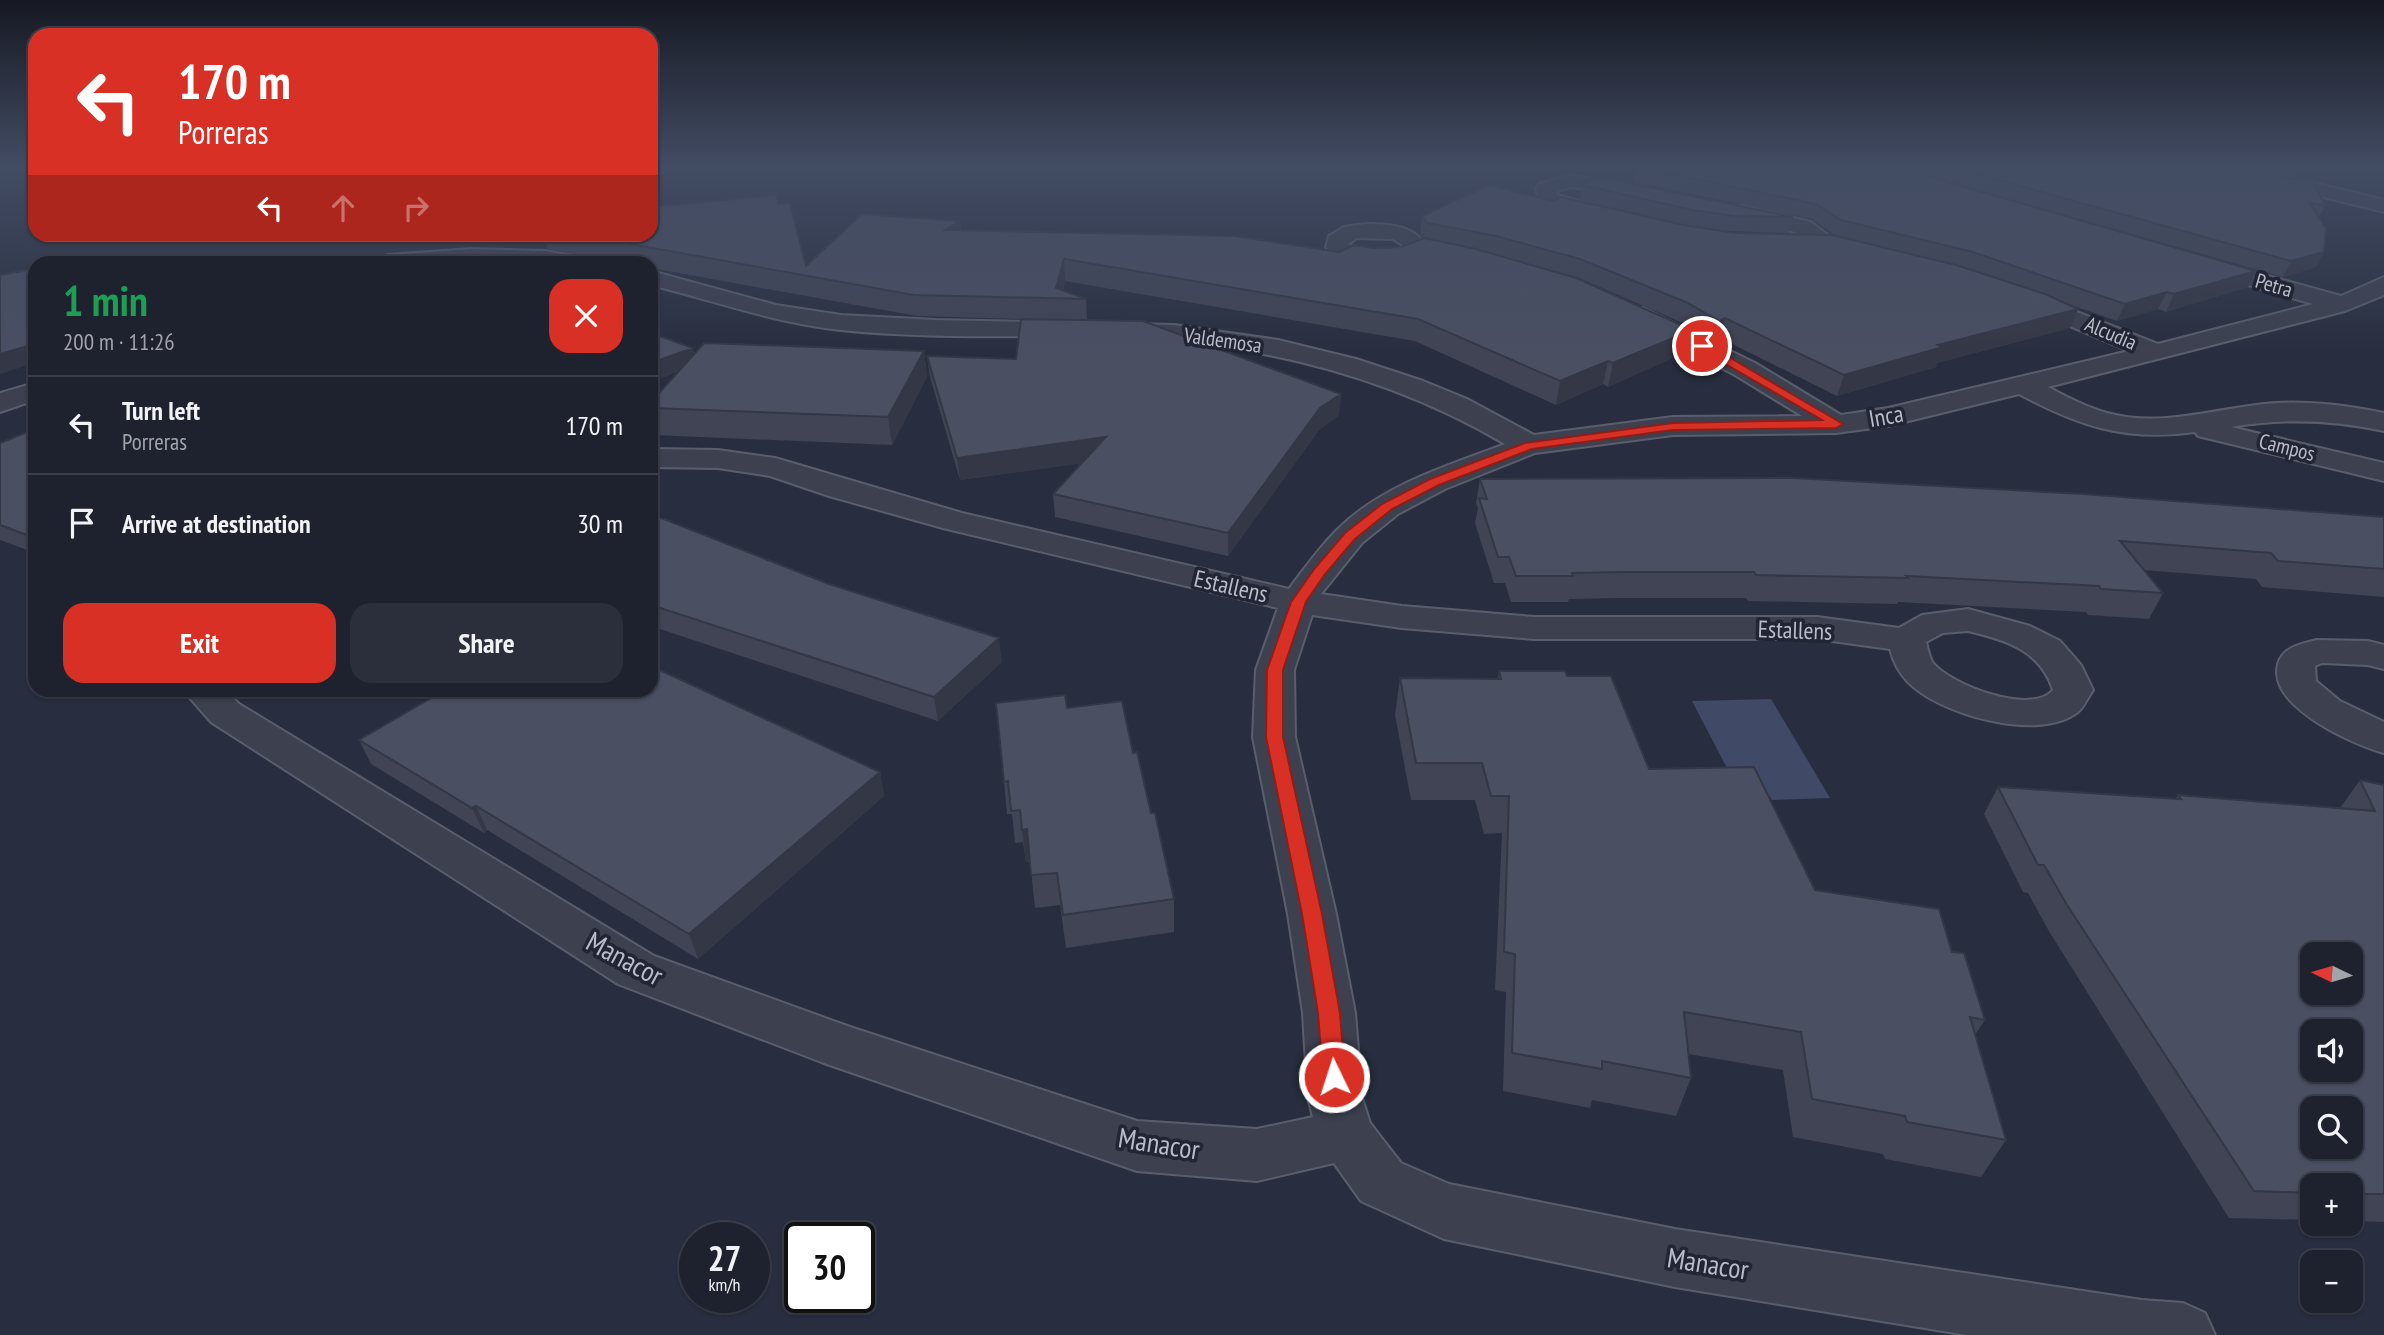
<!DOCTYPE html>
<meta charset="utf-8">
<style>
body{margin:0;font-family:"PT Sans Narrow",sans-serif;background:#2b2f3b;color:#f1f3f6;height:100vh;display:flex;flex-direction:column;font-size:26px;white-space:nowrap}
*{box-sizing:border-box;margin:0}
p{font-size:23px;color:#a1a4aa}
.icon{flex:none;width:38px;height:38px;fill:none;stroke:currentColor;stroke-width:2;stroke-linecap:round;stroke-linejoin:round}
.map{position:relative;flex:1;overflow:hidden}
.details{position:absolute;left:28px;top:256px;width:630px;height:441px;display:flex;flex-direction:column;background:#1e222f;border-radius:21px;box-shadow:0 2px 5px #0004,0 0 0 2px #3c3f4b}
.details>*{flex:none}
.banner{position:absolute;left:28px;top:28px;width:630px;height:214px;border-radius:21px;box-shadow:0 2px 5px #0004,0 0 0 2px #3c3f4b;background:#d93025;color:#fff;overflow:hidden}
.needle{width:46px;rotate:275deg}
.tools{position:absolute;left:2300px;top:942px;display:grid;gap:14px}
.tools a{display:grid;place-items:center;width:63px;height:63px;border-radius:14px;background:#1e222f;box-shadow:0 2px 5px #0004,0 0 0 2px #3c3f4b;font-size:35px}
.speed{position:absolute;left:679px;top:1222px;display:flex;gap:14px;font-size:35px;font-weight:700;text-align:center}
.speed>*{display:grid;place-content:center;width:91px;height:91px;border-radius:50%;background:#1e222f;box-shadow:0 2px 5px #0004,0 0 0 2px #3c3f4b;line-height:1}
.speed small{font-size:18px;font-weight:400}
.speed .limit{border:4px solid #111;border-radius:10px;background:#fff;color:#111}
.pin{position:absolute;display:grid;place-items:center;width:60px;height:60px;color:#fff;margin:-30px;border:4px solid #fff;border-radius:50%;box-shadow:0 2px 7px #0007}
.me{position:absolute;width:77px;margin:-38px;rotate:356deg;stroke-linejoin:round;filter:drop-shadow(0 0 5px #0008)}
.turn{display:flex;align-items:center;gap:24px;height:147px;padding:0 35px;font-size:32px}
.turn .icon{width:91px;height:91px;stroke-width:2.5}
.turn b{display:block;font-size:49px;line-height:60px}
.lanes{display:flex;align-items:center;height:66px;padding:0 35px;background:#0003;justify-content:center;gap:35px;direction:ltr}
.lanes .off{opacity:.35}
.round{display:grid;place-items:center;flex:none;width:74px;height:74px;border-radius:21px;background:#2b2f3b}
.summary{display:flex;align-items:center;justify-content:space-between;height:119px;padding:0 35px}
h1{font-size:42px;font-weight:600;line-height:52px;color:#1e9e55}
.button{display:flex;gap:14px;margin-top:auto;padding:14px 35px}
.button a{flex:1;height:80px;border-radius:21px;background:#d93025;color:#fff;font-size:28px;font-weight:600;line-height:80px;text-align:center}
.button a+a{background:#2b2f3b;color:#f1f3f6}
ul{padding:0;list-style:none}
li{display:flex;align-items:center;gap:21px;height:98px;padding:0 35px;border-top:2px solid #3c3f4b}
li div{flex:1}
li b{display:block;font-size:26px}
li em{font-style:normal}
.map>svg:first-child{display:block}
.water{fill:#404966}
.lines{fill:none;stroke-linecap:round;stroke-linejoin:round}
.minor-casing{stroke:#5a5e6c;stroke-width:4}
.minor{fill:#3c404f;fill-rule:evenodd}
.wall{fill:#404454}
.shaded-wall{fill:#343745}
.building{fill:#4a4f62;stroke:#343745;stroke-width:2;fill-rule:evenodd}
.route{fill:#d93025;stroke:#8d1f18;stroke-width:2}
.labels{text-anchor:middle;dominant-baseline:central;stroke-width:7;stroke-linejoin:round;paint-order:stroke}
.far-street-label{font-size:21px;fill:#b9bcc9;stroke:#212534}
.street-label{font-size:24px;fill:#b9bcc9;stroke:#212534}
.near-street-label{font-size:28px;fill:#b9bcc9;stroke:#212534}
</style>
<div class="map">
<svg width="2384" height="1335" viewBox="0 0 2384 1335">
<rect width="100%" height="100%" fill="#282e3f"/>
<path class="water" d="M1771 699 1830 798 1772 800 1767 792 1740 793 1692 701Z"/>
<g class="lines">
<defs>
<path id="minor" d="M2176 167C2246 165 2316 183 2384 200V212L2319 196 2186 173 2179 171Z
M1570 175 1638 186 1645 188 1648 192 1645 196 1638 198 1571 187 1557 191V195L1612 210 1615 215 1612 220 1604 221 1540 203 1536 188 1539 184Z
M1742 206 1811 222 1838 243 1835 248H1819L1795 232 1734 217 1731 212 1734 207Z
M1366 224C1390 224 1415 225 1427 248 1409 274 1344 273 1326 247L1329 236 1344 227ZM1357 238 1393 239 1404 246C1387 258 1365 254 1348 244Z
M471 249 545 251 580 257 584 262H376L380 257 388 255Z
M2204 258 2341 296 2384 277V295L2345 311 2048 387C2067 397 2086 407 2107 413 2164 429 2221 406 2277 403 2313 401 2349 406 2384 413V431C2332 420 2283 418 2231 427L2384 463V481L2198 436 2195 432C2126 442 2079 426 2019 394L1888 426 1836 433 1673 435 1535 453 1445 489 1398 514 1362 543 1321 594 1402 606 1534 617H1817L1899 628 1922 615 1968 609 2030 626 2060 641 2081 665 2093 690C2088 697 2084 707 2078 712 2039 743 1938 714 1908 682 1899 673 1893 661 1890 649L1817 639H1534L1402 628 1312 615 1294 670 1295 737 1336 914 1355 1013 1362 1098 1370 1123 1401 1163 1449 1184 1675 1229 2142 1300 2183 1303 2205 1313 2215 1335H1967L1675 1287 1444 1239 1361 1201 1334 1163 1257 1181 1137 1171 824 1063 618 984 211 722 183 690H225L239 704 654 956 850 1027 1137 1121 1257 1129 1313 1117 1308 1098 1303 1013 1288 914 1253 737 1256 670 1278 608 943 528 829 496 770 476 718 468 651 467V449L718 450 775 458 962 513 1289 589C1304 569 1319 548 1337 530 1382 485 1447 466 1505 444 1389 376 1260 344 1127 338 1032 334 936 340 841 330 775 323 715 301 651 285V271L776 305 841 315 936 320 1174 325 1278 340 1356 359 1423 381 1467 399 1534 435 1673 417 1802 416 1735 375 1634 321 1630 316 1634 311 1643 308 1755 363 1841 415 1888 408 2129 351 2015 303 2012 298 2015 293 2024 291 2158 344 2313 304 2196 270 2192 265 2196 260ZM1968 631C2006 640 2040 650 2053 690 2032 716 1951 685 1933 663 1929 657 1928 649 1926 642L1943 633Z
M35 383V400L0 412V393Z
M2317 640 2368 641 2384 645V669L2368 665 2322 663 2315 666 2316 681 2340 701 2384 722V753C2352 744 2278 710 2277 673 2277 649 2296 645 2317 640Z"/>
</defs>
<use href="#minor" class="minor-casing"/>
<use href="#minor" class="minor"/>
</g>
<path class="wall" d="M1637 167 2248 287 2166 312 2158 309 2117 321 2063 302 2078 309 2070 328 1937 363 1936 367 1837 396 1720 338 1714 340 1683 323 1577 277 1490 253 1692 330 1686 352 1608 387 1603 384 1556 405 1415 341 1065 281 1063 290 1086 299 1087 320 1341 394 1339 415 1319 430 1228 556 1055 517 1053 494 1082 463 960 480 930 377 927 356 1016 359 1021 319 917 316 651 268V262H623L548 249 543 234H651L806 266 960 221 961 231 1339 252 1401 247 1424 238 1420 234 1422 216 1554 201 1687 225 1580 200 1582 185 1793 217 1788 233 1731 231 1695 227 1735 233 1836 236 1812 219 1634 182Z
M1910 167H2222L2325 205 2319 217 2324 252 2316 267 2283 277 1955 184Z
M2232 167H2301L2296 177Z
M2375 167H2384V175Z
M651 333 694 353 924 351 927 377 892 445 653 435 651 429V402L677 372 651 382Z
M35 429V553L0 540V443Z
M1480 479 2384 517V597L2262 587 2256 579 2144 570 2163 593 2149 619 2088 615 2086 612 1898 602 1897 604 1748 601 1746 598H1620L1569 599 1568 602H1511L1505 583H1494L1475 523 1478 508 1476 503Z
M651 514 1002 662 938 721 651 626Z
M1499 671 1567 676 1649 769 1815 890 1952 952 1985 1020 1975 1035 2006 1140 1981 1177 1885 1159 1883 1154 1793 1137 1783 1070 1688 1054 1691 1078 1676 1116 1592 1100 1590 1108 1503 1091 1506 992 1495 990 1502 833 1484 834 1475 800H1411L1395 715 1400 678 1498 679Z
M1067 708 1133 753 1151 813 1174 899V932L1066 948 1060 905 1035 908 1030 861 1026 862 1023 842 1015 843 1012 814H1007L1004 782Z
M359 740 880 772 884 796 698 959 487 830 484 833 371 764Z
M2360 780 2384 785V1222L2350 1221V1185H2312V1220L2229 1218 2050 933 2028 893 2023 892 1984 814 1998 787 2176 798 2178 795 2340 808Z"/>
<path class="shaded-wall" d="M960 221 962 241 945 230Z
M2324 252 2316 267 2283 277 2291 261Z
M1064 259 1065 281 1060 298 1056 288Z
M2256 271 2248 287 2166 312 2174 294Z
M2167 292 2158 309 2117 321 2125 304Z
M2078 309 2070 328 1937 363 1936 367 1837 396 1844 375 1938 345Z
M1725 318 1720 338 1714 340 1719 321Z
M1692 330 1686 352 1608 387 1613 363Z
M35 344V363L0 374V354Z
M693 348 697 365 651 382V363Z
M924 351 927 377 892 445 888 417Z
M1608 361 1603 384 1556 405 1560 381Z
M1341 394 1339 415 1319 430 1228 556V533L1320 408Z
M1106 437 1107 460 960 480 957 458Z
M999 638 1002 662 938 721 934 697Z
M880 772 884 796 698 959 689 934Z
M476 806 487 830 484 833 472 808Z
M1027 829 1030 861 1026 862 1022 830Z"/>
<path class="building" d="M1637 167H1897L1906 168 1944 181 2256 271 2174 294 2167 292 2125 304 1973 252 1841 220 1816 204Z
M1952 167H2222L2313 182 2325 205 2310 203 2326 229 2324 252 2291 261Z
M1595 177 1603 178 1793 217 1735 216 1692 210 1582 185Z
M1489 185 1554 201 1561 197 1683 225 1735 233 1832 235 1956 265 2045 294 2078 309 1938 345 1943 347 1844 375 1725 318 1719 321 1688 303 1580 259 1496 236 1427 223 1422 216Z
M776 195 778 204 790 203 806 266 862 214 960 221 945 230 1235 236 1339 252 1354 245 1373 248 1401 247 1424 238 1476 249 1576 278 1692 330 1613 363 1608 361 1560 381 1418 319 1064 259 1056 288 1086 299 914 295 575 234H651V207Z
M32 269 35 277V344L0 354V275Z
M1021 319 1143 321 1341 394 1320 408 1228 533 1053 494 1106 437 957 458 927 356 1016 359Z
M651 333 693 348 651 363Z
M704 343 924 351 888 417 651 408V402Z
M35 429V538L0 525V443Z
M1793 478 2083 494 2384 517V569L2278 561 2271 553 2120 541 2163 593 2101 589 2099 586 1906 576 1908 578 1756 575 1754 572H1626L1572 573 1573 576H1516L1509 557H1498L1479 498 1487 499 1480 479Z
M651 514 829 584 999 638 934 697 651 605Z
M651 666 880 772 689 934 476 806 472 808 359 740 445 690H651Z
M1499 671H1565L1567 676H1611L1649 769 1754 767 1815 890 1939 909 1952 952 1964 953 1985 1020 1970 1017 2006 1140 1907 1122 1905 1116 1812 1099 1801 1032 1684 1012 1691 1078 1602 1061V1069L1512 1053 1515 954 1504 952 1509 796H1491L1482 763H1416L1400 678 1501 679Z
M1065 695 1067 708 1122 701 1133 753 1137 752 1151 813H1155L1174 899 1063 915 1057 873 1031 875 1027 829 1022 830 1020 810 1011 811 1008 781 1004 782 996 703Z
M2360 780 2384 785V1194H2350V1185H2312V1193L2254 1191 2067 905 2044 865H2038L1998 787 2181 799 2178 795 2375 811ZM2312 954H2350V992H2312ZM2312 1031H2350V1069H2312ZM2312 1108H2350V1146H2312Z"/>
<linearGradient id="sky" x2="0" y2="1"><stop stop-color="#161923"/><stop offset="0.47" stop-color="#424c63"/><stop offset="1" stop-color="#424c63" stop-opacity="0"/></linearGradient>
<rect width="2384" height="354" fill="url(#sky)"/>
<path class="route" d="M1698 343H1705L1843 424 1836 428 1673 430 1532 449 1439 485 1392 509 1355 539 1325 574 1306 602 1283 670V737L1322 914 1340 1013 1345 1077 1342 1084 1334 1087 1326 1084 1323 1077 1318 1013 1302 914 1266 737 1267 670 1291 602 1315 568 1345 533 1382 504 1430 479 1525 443 1673 423 1822 420 1698 348Z"/>
<g class="labels">
<g class="far-street-label">
<text transform="translate(2274 285) rotate(16)">Petra</text>
<text transform="translate(2111 333) rotate(23)">Alcudia</text>
<text transform="translate(1223 340) rotate(8)">Valdemosa</text>
<text transform="translate(2287 447) rotate(14)">Campos</text>
</g>
<g class="street-label">
<text transform="translate(1886 416) rotate(-10)">Inca</text>
<text transform="translate(1231 586) rotate(13)">Estallens</text>
<text transform="translate(1795 630) rotate(2)">Estallens</text>
</g>
<g class="near-street-label">
<text transform="translate(625 958) rotate(28)">Manacor</text>
<text transform="translate(1159 1143) rotate(9)">Manacor</text>
<text transform="translate(1708 1263) rotate(9)">Manacor</text>
</g>
</g>
</svg>
<div class="tools">
<a><svg class="needle" viewBox="-14 -14 28 28"><path d="M0-13l5 13h-10z" fill="#e53935"/><path d="M0 13l5-13h-10z" fill="#a1a4aa"/></svg></a>
<a><svg class="icon" aria-label="sound" viewBox="0 0 24 24"><path d="M4 9h4l5-4v14l-5-4H4zM17 9q2 3 0 6"/></svg></a>
<a><svg class="icon" aria-label="search" viewBox="0 0 24 24"><circle cx="10" cy="10" r="6"/><path d="M15 15l6 6"/></svg></a>
<a>+</a>
<a>−</a>
</div>
<div class="speed"><div>27<small>km/h</small></div><div class="limit">30</div></div>
<div class="pin" style="left:1702px;top:346px;background:#d93025"><svg class="icon" aria-label="arrive" viewBox="0 0 24 24"><path d="M6 21V4h12l-3 4 3 4H6"/></svg></div>
<svg class="me" style="left:1334px;top:1077px" viewBox="-20 -20 40 40"><circle r="17" fill="#d93025" stroke="#fff" stroke-width="3"/><path d="M0-11L8 9 0 5-8 9z" fill="#fff"/></svg>
<div class="banner">
<div class="turn"><svg class="icon" aria-label="left" viewBox="0 0 24 24"><path d="M17 20v-9H6M10 6l-5 5 5 5"/></svg><div><b>170 m</b>Porreras</div></div>
<div class="lanes"><svg class="icon" aria-label="left" viewBox="0 0 24 24"><path d="M17 20v-9H6M10 6l-5 5 5 5"/></svg><svg class="icon off" aria-label="ahead" viewBox="0 0 24 24"><path d="M12 20V5M6 11l6-6 6 6"/></svg><svg class="icon off" aria-label="right" viewBox="0 0 24 24"><path d="M7 20v-9h11M14 6l5 5-5 5"/></svg></div>
</div>
<section class="details">
<div class="summary"><div><h1>1 min</h1><p>200 m · 11:26</p></div><a class="round" style="background:#d93025;color:#fff"><svg class="icon" aria-label="close" viewBox="0 0 24 24"><path d="M6 6l12 12M18 6L6 18"/></svg></a></div>
<ul>
<li><svg class="icon" aria-label="left" viewBox="0 0 24 24"><path d="M17 20v-9H6M10 6l-5 5 5 5"/></svg><div><b>Turn left</b><p>Porreras</p></div><em>170 m</em></li>
<li><svg class="icon" aria-label="arrive" viewBox="0 0 24 24"><path d="M6 21V4h12l-3 4 3 4H6"/></svg><div><b>Arrive at destination</b></div><em>30 m</em></li>
</ul>
<div class="button"><a>Exit</a><a>Share</a></div>
</section>
</div>
